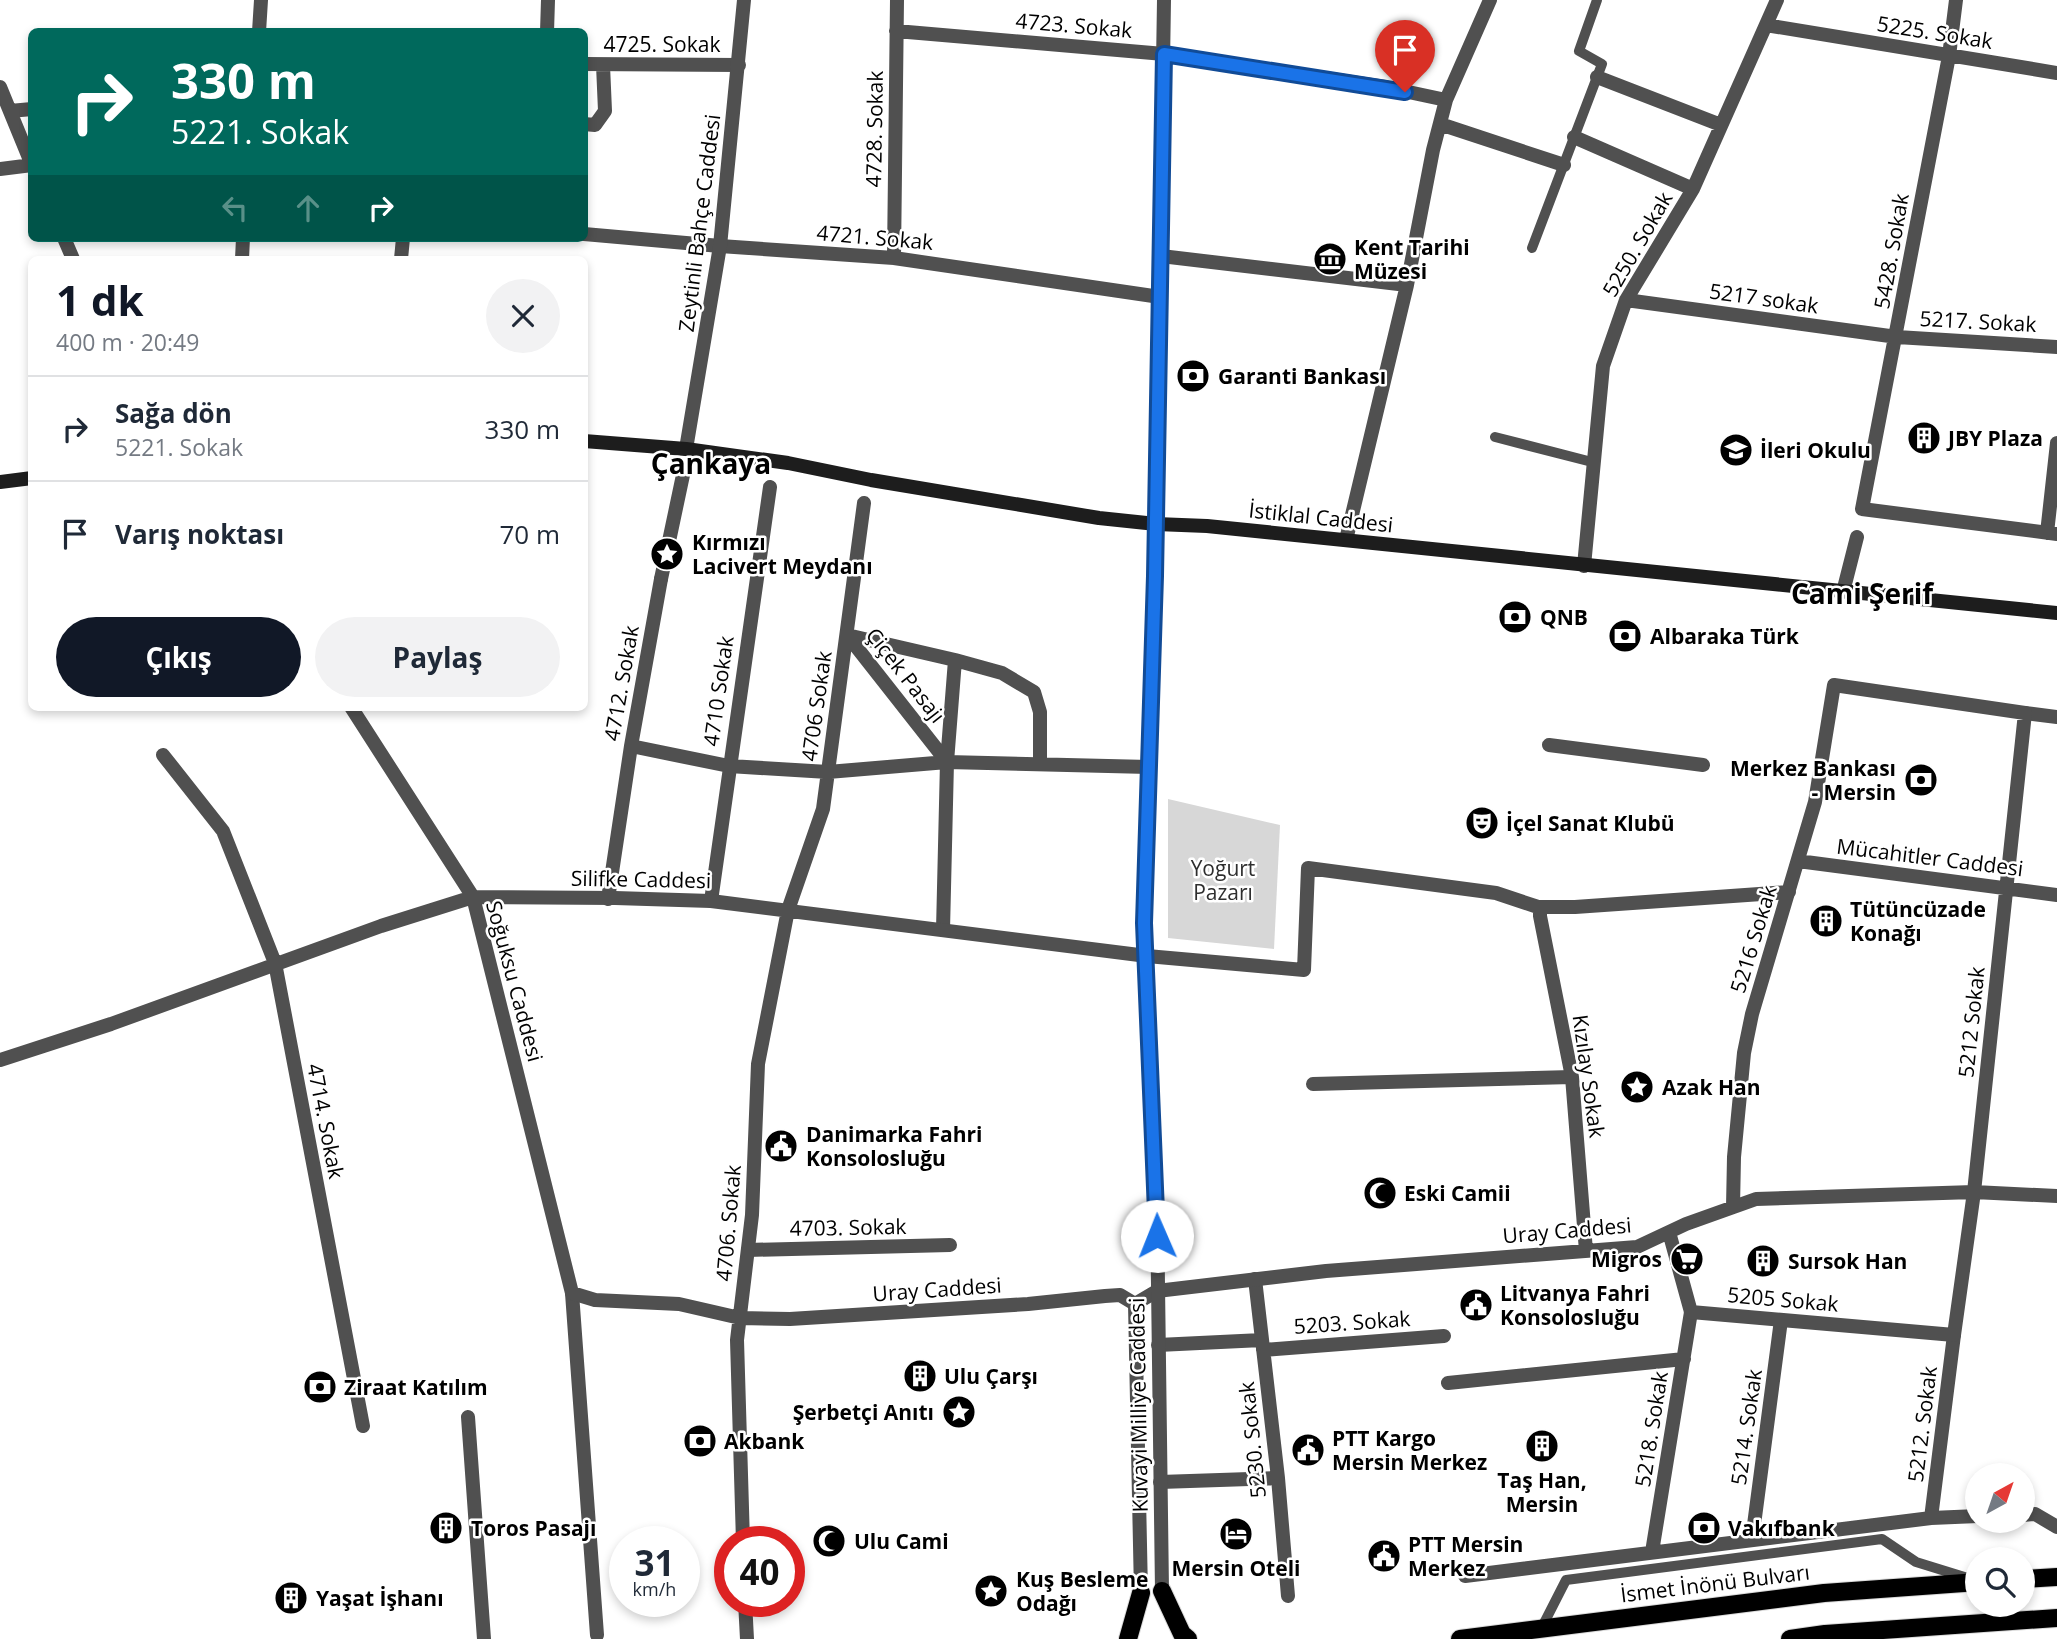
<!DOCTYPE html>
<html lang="tr">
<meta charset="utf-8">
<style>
body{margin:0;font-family:"Open Sans",sans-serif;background:#f2f2f3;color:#1f2937;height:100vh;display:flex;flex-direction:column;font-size:26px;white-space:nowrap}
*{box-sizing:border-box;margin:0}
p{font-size:23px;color:#747a83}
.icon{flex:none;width:38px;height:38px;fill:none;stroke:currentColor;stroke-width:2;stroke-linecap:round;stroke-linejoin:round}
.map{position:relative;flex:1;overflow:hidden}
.side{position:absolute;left:28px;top:256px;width:560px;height:455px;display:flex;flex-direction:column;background:#fff;border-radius:10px;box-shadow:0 4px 10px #0003}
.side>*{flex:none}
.guide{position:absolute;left:28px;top:28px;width:560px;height:214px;border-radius:10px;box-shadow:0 4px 10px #0003;background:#00695c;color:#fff;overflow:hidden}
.needle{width:46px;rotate:40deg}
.controls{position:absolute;left:1965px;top:1463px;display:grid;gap:14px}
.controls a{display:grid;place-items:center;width:70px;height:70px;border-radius:50%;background:#fff;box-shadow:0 4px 10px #0003;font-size:35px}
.speed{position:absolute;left:609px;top:1526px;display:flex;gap:14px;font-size:35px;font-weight:700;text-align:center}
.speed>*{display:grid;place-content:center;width:91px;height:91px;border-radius:50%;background:#fff;box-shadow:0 4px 10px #0003;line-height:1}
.speed small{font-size:18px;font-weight:400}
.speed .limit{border:10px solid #d22;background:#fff;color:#111}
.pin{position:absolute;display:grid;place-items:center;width:60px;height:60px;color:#fff;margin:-72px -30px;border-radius:50% 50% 50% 0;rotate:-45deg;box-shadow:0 0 7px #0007}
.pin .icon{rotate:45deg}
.me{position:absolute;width:77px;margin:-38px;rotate:359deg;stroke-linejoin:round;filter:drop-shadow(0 0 5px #0008)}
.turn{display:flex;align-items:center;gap:24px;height:147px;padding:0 28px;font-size:32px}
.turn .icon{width:91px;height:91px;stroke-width:2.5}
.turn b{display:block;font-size:49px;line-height:60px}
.lanes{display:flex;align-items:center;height:66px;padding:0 28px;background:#0003;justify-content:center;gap:35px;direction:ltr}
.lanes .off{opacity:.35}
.round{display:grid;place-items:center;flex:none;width:74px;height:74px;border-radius:37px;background:#f2f2f3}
.head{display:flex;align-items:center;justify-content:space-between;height:119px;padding:0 28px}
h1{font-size:42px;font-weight:700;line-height:52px;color:#111827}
.cta{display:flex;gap:14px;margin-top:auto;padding:14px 28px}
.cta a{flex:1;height:80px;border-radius:42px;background:#111827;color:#fff;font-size:28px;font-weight:700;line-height:80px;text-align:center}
.cta a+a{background:#f2f2f3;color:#1f2937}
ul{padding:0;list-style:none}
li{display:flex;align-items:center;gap:21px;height:105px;padding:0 28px;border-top:2px solid #e0e1e3}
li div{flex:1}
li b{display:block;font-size:26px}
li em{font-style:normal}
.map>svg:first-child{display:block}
.green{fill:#d7d7d7}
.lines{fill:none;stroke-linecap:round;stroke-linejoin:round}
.primary-casing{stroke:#dbdbdb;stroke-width:20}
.service{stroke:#505050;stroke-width:10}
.pedestrian{stroke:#505050;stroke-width:14}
.minor{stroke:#505050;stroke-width:14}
.tertiary{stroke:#505050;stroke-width:14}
.secondary{stroke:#1d1d1d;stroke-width:14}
.primary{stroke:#000;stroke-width:18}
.route-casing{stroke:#114b97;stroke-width:18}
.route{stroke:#1a73e8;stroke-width:12}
.labels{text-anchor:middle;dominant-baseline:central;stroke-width:5;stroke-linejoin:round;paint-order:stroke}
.street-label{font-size:21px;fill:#000;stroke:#fff}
.poi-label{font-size:21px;font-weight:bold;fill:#000;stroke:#fff;text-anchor:start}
.park-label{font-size:21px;fill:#2e2e2e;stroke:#fff}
.district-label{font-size:28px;font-weight:bold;fill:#000;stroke:#fff}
</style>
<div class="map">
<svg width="2057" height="1639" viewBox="0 0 2057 1639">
<rect width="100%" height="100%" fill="#fff"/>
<path class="green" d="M1168 799 1280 825 1274 949 1168 938Z"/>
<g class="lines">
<defs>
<path id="primary" d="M2023 1579 2057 1577
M1162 1591 1182 1634 1188 1639
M1128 1639 1141 1593
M1460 1639 1824 1593 1978 1582
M1790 1639 1825 1634 2057 1618"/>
</defs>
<use href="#primary" class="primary-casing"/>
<path class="service" d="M1532 248 1602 64 1579 51 1597 0
M1495 437 1592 462
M1541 1629 1566 1580 1882 1539 1916 1562 1971 1579"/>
<path class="pedestrian" d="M847 635 955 660 947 762
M847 635 947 762
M955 660 1002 673 1034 692 1040 712V764
M2025 713 2057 717
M1549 745 1703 765
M631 746 729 766 828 772 947 762
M608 899 631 746 661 579
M711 901 770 487
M788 910 823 809 864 503
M943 930 947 762 1149 767
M275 963 363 1426
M748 1250 950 1245
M1255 1279 1278 1478 1288 1596
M572 1293 597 1635
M1158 1345 1262 1340
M1263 1350 1444 1336
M1448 1383 1684 1359
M468 1417 484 1639
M1160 1482 1278 1478
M2023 1515 2035 1514 2057 1527
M1931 1518 1954 1335
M1752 1540 1781 1320
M1652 1552 1691 1312
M1465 1576 1931 1518 1978 1516"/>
<path class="minor" d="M1956 0 1949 56 1862 509 2057 534
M1766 25 2057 73
M896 31 1164 54 1385 87 1446 100
M259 32 261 0
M547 32 548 0
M584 64 739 65
M1597 77 1721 125
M0 87 32 165
M10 111 32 109
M584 124 595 125 605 111 603 65
M1440 124 1564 165
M1574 137 1693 189
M0 169 32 165
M584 234 720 246 894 258 1160 297
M64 238 73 259
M1161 256 1407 285
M894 258 897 0
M242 259 243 238
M401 259 403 238
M1626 300 1897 337 2057 347
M2047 533 2057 443
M1346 540 1407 285 1433 150 1446 100 1490 0
M1584 566 1603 366 1626 300 1693 189 1777 0
M661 579 683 475
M1843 592 1857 537
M351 707 473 897 572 1293 595 1300 679 1304 740 1318 790 1319 1028 1304 1105 1296 1120 1295 1135 1304 1157 1291 1326 1271 1637 1247 1686 1224 1756 1199 1974 1192 2057 1196
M163 755 223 831 275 963
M1798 861 2057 895
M1540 907V916L1572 1077 1586 1251
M0 1060 111 1024 381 926 473 897 615 898 711 901 1147 956 1304 970 1308 868 1496 893 1538 907H1575L1789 892
M1313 1084 1572 1077
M1669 1232 1691 1312 1954 1335 1974 1192 2025 713 1834 685 1815 802 1752 1014 1744 1053 1734 1157 1733 1207
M743 1542 737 1340 752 1215 758 1064 788 910
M745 1601 747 1639"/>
<path class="tertiary" d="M686 449 720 246 744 0
M1135 1304 1141 1593
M1162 1591 1157 1209 1145 923 1155 576 1164 0"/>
<path class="secondary" d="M584 441 686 449 788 463 871 480 1099 518 1156 524 1207 526 2057 613
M0 482 32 478"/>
<use href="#primary" class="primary"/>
</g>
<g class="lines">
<defs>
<path id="route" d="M1157 1236 1144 923 1155 576 1164 54 1405 92"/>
</defs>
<use href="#route" class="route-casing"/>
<use href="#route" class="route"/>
</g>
<defs>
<symbol id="museum-disc" viewBox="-11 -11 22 22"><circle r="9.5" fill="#000" stroke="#fff"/><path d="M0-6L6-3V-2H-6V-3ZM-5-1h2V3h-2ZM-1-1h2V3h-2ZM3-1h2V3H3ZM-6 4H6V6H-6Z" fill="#fff"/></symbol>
<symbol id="bank-disc" viewBox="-11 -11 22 22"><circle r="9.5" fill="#000" stroke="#fff"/><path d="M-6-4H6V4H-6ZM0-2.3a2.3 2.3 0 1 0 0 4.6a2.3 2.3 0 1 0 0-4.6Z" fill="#fff"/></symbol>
<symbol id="building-disc" viewBox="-11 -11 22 22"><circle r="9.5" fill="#000" stroke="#fff"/><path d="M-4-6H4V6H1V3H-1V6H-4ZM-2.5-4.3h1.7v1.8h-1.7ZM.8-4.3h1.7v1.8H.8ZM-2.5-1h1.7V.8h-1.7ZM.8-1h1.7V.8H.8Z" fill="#fff"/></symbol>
<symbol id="school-disc" viewBox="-11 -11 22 22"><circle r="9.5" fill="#000" stroke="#fff"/><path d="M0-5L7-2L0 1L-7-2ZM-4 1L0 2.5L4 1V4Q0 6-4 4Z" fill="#fff"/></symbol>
<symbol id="sight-disc" viewBox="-11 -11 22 22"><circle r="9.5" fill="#000" stroke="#fff"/><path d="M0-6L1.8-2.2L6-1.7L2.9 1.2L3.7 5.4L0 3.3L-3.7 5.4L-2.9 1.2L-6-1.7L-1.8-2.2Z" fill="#fff"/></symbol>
<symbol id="theatre-disc" viewBox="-11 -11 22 22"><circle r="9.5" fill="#000" stroke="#fff"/><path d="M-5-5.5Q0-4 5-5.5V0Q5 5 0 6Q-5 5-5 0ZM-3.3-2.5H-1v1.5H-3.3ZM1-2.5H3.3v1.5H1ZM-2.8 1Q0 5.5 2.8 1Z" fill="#fff"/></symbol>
<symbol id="civic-disc" viewBox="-11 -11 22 22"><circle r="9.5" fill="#000" stroke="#fff"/><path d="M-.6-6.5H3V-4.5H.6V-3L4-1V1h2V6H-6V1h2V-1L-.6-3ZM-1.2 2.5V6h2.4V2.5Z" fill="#fff"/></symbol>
<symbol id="mosque-disc" viewBox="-11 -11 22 22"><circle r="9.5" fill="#000" stroke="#fff"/><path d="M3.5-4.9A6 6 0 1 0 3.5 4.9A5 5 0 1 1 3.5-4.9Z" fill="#fff"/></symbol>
<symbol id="supermarket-disc" viewBox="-11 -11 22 22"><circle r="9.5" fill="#000" stroke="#fff"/><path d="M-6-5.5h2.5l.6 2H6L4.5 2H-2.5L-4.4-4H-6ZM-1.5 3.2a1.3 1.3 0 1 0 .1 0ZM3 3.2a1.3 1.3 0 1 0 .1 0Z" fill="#fff"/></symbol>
<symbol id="hotel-disc" viewBox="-11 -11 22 22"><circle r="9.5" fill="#000" stroke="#fff"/><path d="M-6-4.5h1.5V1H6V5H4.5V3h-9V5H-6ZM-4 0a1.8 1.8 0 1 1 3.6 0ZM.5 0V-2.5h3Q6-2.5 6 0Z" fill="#fff"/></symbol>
</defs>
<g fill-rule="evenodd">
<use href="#museum-disc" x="1311" y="240" width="38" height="38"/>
<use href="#bank-disc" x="1174" y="357" width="38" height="38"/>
<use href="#building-disc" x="1905" y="419" width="38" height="38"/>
<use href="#school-disc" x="1717" y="431" width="38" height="38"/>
<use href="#sight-disc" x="648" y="535" width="38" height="38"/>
<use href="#bank-disc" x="1496" y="598" width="38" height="38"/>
<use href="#bank-disc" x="1606" y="617" width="38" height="38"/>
<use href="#bank-disc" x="1902" y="761" width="38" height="38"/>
<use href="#theatre-disc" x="1463" y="804" width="38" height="38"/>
<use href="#building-disc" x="1807" y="902" width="38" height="38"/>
<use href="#sight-disc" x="1618" y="1068" width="38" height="38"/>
<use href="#civic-disc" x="762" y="1127" width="38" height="38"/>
<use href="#mosque-disc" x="1361" y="1174" width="38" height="38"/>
<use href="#supermarket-disc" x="1668" y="1240" width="38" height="38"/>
<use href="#building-disc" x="1744" y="1242" width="38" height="38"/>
<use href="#civic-disc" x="1457" y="1286" width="38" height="38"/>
<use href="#building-disc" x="901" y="1357" width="38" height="38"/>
<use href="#bank-disc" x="301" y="1368" width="38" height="38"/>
<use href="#sight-disc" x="940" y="1393" width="38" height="38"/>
<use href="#bank-disc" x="681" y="1422" width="38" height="38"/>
<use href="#building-disc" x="1523" y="1427" width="38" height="38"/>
<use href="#civic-disc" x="1289" y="1431" width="38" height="38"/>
<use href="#building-disc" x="427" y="1509" width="38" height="38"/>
<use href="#bank-disc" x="1685" y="1509" width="38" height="38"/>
<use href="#hotel-disc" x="1217" y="1515" width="38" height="38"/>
<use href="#mosque-disc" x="810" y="1522" width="38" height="38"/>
<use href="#civic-disc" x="1365" y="1537" width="38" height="38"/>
<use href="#sight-disc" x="972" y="1572" width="38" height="38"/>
<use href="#building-disc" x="272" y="1579" width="38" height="38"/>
</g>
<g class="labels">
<g class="street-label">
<text transform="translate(1074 25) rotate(5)">4723. Sokak</text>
<text transform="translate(1935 32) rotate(9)">5225. Sokak</text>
<text x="662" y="44">4725. Sokak</text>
<text transform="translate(874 129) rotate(-89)">4728. Sokak</text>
<text transform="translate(699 223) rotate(-83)">Zeytinli Bahçe Caddesi</text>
<text transform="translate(875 237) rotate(5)">4721. Sokak</text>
<text transform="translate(1637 244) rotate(-60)">5250. Sokak</text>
<text transform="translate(1891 251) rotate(-80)">5428. Sokak</text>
<text transform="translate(1764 298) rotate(8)">5217 sokak</text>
<text transform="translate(1978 321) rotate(3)">5217. Sokak</text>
<text transform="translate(1321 517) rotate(6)">İstiklal Caddesi</text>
<text transform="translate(906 675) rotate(52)">Çiçek Pasajı</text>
<text transform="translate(621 683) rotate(-80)">4712. Sokak</text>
<text transform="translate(718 691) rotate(-82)">4710 Sokak</text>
<text transform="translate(816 706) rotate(-82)">4706 Sokak</text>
<text transform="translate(1930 857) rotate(7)">Mücahitler Caddesi</text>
<text transform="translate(641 879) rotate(1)">Silifke Caddesi</text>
<text transform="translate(1753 939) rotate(-73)">5216 Sokak</text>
<text transform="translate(515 981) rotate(75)">Soğuksu Caddesi</text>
<text transform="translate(1971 1022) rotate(-84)">5212 Sokak</text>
<text transform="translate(1589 1076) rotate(82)">Kızılay Sokak</text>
<text transform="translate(326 1121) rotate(79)">4714. Sokak</text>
<text transform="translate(728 1223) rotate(-85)">4706. Sokak</text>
<text transform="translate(848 1227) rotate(-1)">4703. Sokak</text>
<text transform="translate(1567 1230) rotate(-5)">Uray Caddesi</text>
<text transform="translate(937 1289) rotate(-4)">Uray Caddesi</text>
<text transform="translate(1783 1299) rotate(5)">5205 Sokak</text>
<text transform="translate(1352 1322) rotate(-4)">5203. Sokak</text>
<text transform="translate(1138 1405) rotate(-91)">Kuvayi Milliye Caddesi</text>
<text transform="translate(1922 1424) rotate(-83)">5212. Sokak</text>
<text transform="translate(1746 1427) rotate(-82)">5214. Sokak</text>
<text transform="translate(1651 1429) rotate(-81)">5218. Sokak</text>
<text transform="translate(1252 1440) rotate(-96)">5230. Sokak</text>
<text transform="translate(1715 1583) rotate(-7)">İsmet İnönü Bulvarı</text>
</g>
<g class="poi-label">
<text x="1354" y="247">Kent Tarihi<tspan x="1354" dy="24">Müzesi</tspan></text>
<text x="1218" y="376">Garanti Bankası</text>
<text x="1948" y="438">JBY Plaza</text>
<text x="1760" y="450">İleri Okulu</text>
<text x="692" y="542">Kırmızı<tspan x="692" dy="24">Lacivert Meydanı</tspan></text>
<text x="1540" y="617">QNB</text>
<text x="1650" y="636">Albaraka Türk</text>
<text x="1896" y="768" text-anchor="end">Merkez Bankası<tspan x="1896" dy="24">- Mersin</tspan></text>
<text x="1506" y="823">İçel Sanat Klubü</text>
<text x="1850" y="909">Tütüncüzade<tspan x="1850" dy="24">Konağı</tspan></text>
<text x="1662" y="1087">Azak Han</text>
<text x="806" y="1134">Danimarka Fahri<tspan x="806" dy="24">Konsolosluğu</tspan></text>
<text x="1404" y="1193">Eski Camii</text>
<text x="1662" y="1259" text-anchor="end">Migros</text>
<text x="1788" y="1261">Sursok Han</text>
<text x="1500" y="1293">Litvanya Fahri<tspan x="1500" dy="24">Konsolosluğu</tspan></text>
<text x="944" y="1376">Ulu Çarşı</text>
<text x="344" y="1387">Ziraat Katılım</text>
<text x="934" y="1412" text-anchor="end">Şerbetçi Anıtı</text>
<text x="1332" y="1438">PTT Kargo<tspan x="1332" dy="24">Mersin Merkez</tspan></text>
<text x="724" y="1441">Akbank</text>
<text x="1542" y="1480" text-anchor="middle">Taş Han,<tspan x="1542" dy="24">Mersin</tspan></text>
<text x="471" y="1528">Toros Pasajı</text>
<text x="1728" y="1528">Vakıfbank</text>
<text x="854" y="1541">Ulu Cami</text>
<text x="1408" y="1544">PTT Mersin<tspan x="1408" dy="24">Merkez</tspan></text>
<text x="1236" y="1568" text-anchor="middle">Mersin Oteli</text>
<text x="1016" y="1579">Kuş Besleme<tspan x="1016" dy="24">Odağı</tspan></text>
<text x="316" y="1598">Yaşat İşhanı</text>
</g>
<g class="park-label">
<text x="1223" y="868">Yoğurt<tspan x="1223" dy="24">Pazarı</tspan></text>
</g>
<g class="district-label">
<text x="711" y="463">Çankaya</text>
<text x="1862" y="593">Cami Şerif</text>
</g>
</g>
</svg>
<div class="controls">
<a><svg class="needle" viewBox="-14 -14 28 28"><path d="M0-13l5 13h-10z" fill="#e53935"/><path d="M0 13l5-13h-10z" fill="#747a83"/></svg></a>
<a><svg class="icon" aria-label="search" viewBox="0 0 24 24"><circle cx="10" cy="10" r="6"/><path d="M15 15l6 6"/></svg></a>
</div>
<div class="speed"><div>31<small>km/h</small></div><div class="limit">40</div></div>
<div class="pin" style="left:1405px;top:92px;background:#d93025"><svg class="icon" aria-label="arrive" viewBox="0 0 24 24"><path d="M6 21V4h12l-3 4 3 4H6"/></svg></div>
<svg class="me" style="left:1157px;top:1236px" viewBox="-20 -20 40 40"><circle r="19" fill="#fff"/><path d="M0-13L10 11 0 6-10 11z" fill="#1a73e8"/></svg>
<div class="guide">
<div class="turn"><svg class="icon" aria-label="right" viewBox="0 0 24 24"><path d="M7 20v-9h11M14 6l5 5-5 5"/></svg><div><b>330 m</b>5221. Sokak</div></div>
<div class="lanes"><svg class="icon off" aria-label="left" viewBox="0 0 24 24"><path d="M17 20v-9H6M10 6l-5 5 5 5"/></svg><svg class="icon off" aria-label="ahead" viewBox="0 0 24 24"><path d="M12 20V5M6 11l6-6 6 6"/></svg><svg class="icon" aria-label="right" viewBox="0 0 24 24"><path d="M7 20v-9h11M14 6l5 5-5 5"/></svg></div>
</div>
<section class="side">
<div class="head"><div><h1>1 dk</h1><p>400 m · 20:49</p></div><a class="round"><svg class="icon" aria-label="close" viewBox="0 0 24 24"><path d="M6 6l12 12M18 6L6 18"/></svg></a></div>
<ul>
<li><svg class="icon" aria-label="right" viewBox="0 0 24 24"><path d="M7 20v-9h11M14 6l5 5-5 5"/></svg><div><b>Sağa dön</b><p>5221. Sokak</p></div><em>330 m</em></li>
<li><svg class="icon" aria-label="arrive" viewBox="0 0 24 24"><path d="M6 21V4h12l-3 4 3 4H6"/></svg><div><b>Varış noktası</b></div><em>70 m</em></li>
</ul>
<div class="cta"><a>Çıkış</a><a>Paylaş</a></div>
</section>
</div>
